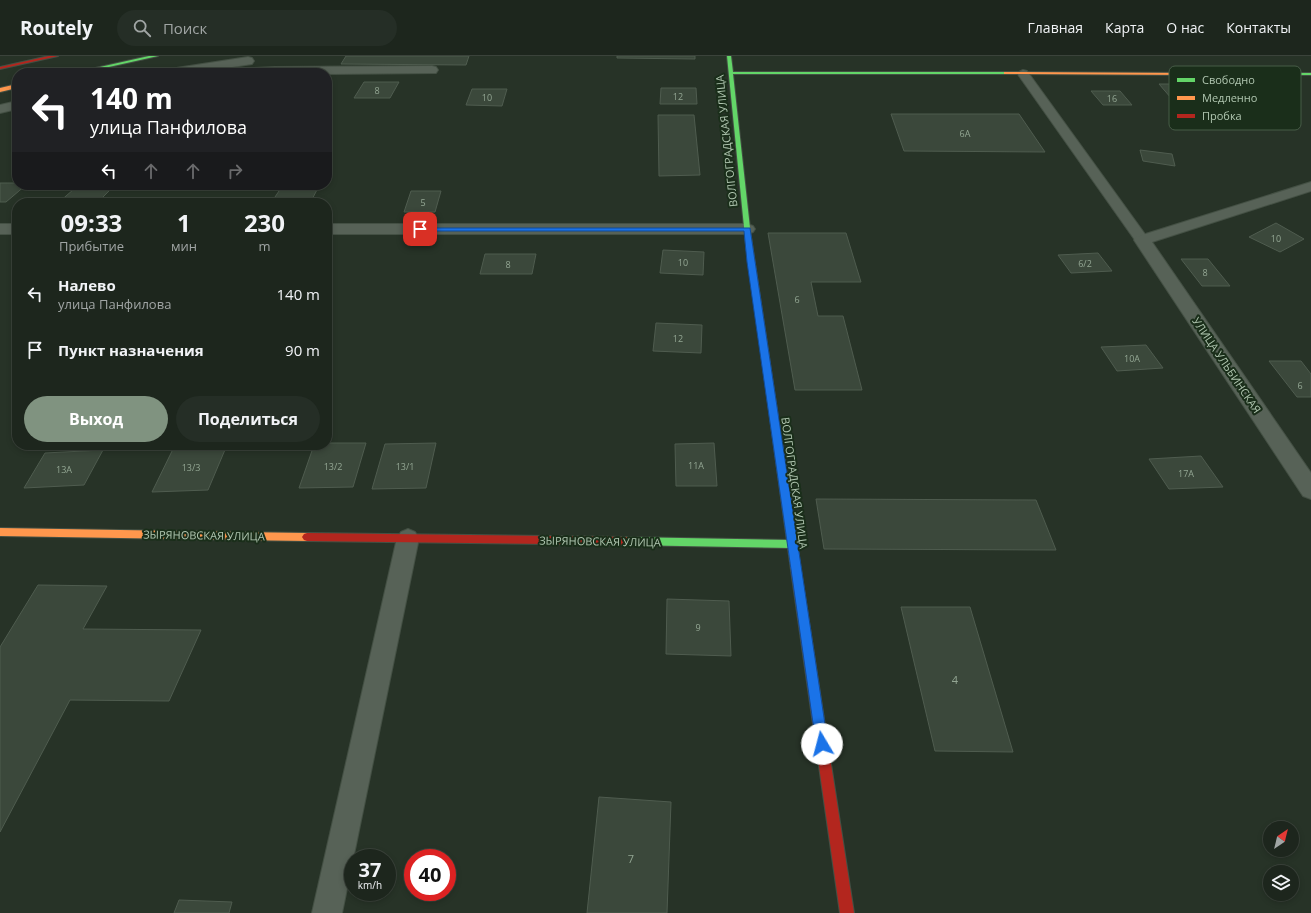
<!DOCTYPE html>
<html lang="ru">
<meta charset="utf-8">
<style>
body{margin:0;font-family:"Open Sans",sans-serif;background:#252e26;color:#f1f3f6;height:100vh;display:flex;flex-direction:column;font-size:15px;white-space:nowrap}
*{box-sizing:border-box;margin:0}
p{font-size:13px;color:#a0a5a4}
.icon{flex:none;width:22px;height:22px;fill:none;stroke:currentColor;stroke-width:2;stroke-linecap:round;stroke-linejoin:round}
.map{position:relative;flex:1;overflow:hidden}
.panel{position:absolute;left:12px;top:142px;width:320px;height:252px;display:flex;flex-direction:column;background:#1d261d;border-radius:16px;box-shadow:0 2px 6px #0003,0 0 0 1px #3b433b}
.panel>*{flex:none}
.hud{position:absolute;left:12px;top:12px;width:320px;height:122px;border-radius:16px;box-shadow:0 2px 6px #0003,0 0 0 1px #3b433b;background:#202124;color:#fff;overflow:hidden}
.needle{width:26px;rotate:35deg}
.fabs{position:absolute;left:1263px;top:765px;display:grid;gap:8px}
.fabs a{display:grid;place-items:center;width:36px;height:36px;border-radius:50%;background:#1d261d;box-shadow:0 2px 6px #0003,0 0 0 1px #3b433b;font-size:20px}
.speed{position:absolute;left:344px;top:793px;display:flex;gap:8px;font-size:20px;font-weight:700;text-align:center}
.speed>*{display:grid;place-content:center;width:52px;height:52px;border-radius:50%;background:#1d261d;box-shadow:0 2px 6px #0003,0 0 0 1px #3b433b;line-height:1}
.speed small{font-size:10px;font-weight:400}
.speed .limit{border:6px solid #d22;background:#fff;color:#111}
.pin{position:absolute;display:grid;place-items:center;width:34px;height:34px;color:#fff;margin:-17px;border-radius:8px;box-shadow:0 2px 6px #0006}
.me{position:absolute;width:44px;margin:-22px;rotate:352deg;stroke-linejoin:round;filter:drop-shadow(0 0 3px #0008)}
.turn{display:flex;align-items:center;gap:14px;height:84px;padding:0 12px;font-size:18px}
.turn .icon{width:52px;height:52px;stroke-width:2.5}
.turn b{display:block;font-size:28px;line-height:34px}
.lanes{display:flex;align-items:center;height:38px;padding:0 12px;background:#0003;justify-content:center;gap:20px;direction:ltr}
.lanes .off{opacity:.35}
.eta{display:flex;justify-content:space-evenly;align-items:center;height:68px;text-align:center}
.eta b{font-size:24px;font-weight:700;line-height:28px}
.action{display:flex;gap:8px;margin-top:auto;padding:8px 12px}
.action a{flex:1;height:46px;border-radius:24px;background:#809380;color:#fff;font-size:16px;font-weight:700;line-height:46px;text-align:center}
.action a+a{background:#252e26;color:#f1f3f6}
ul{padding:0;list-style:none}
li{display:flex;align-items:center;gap:12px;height:56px;padding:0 12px}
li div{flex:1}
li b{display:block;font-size:15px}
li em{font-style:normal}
header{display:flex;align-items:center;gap:24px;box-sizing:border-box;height:56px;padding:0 20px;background:#1d261d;border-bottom:1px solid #3b433b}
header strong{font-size:19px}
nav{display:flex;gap:22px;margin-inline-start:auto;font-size:14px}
.search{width:280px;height:36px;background:#252e26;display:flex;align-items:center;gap:10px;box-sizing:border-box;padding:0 14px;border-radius:22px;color:#a0a5a4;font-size:15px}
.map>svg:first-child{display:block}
.building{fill:#3b483b;stroke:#4f5c4f}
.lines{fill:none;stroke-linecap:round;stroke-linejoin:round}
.lane-casing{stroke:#445044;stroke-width:2}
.street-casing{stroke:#445044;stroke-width:2}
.fast-casing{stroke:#445044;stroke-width:2}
.slow-casing{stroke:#445044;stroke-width:2}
.jam-casing{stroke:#445044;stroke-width:2}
.lane{fill:#576257;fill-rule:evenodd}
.street{fill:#576257;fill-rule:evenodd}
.fast{fill:#63d668;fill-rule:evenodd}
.slow{fill:#ff974d;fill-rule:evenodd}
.jam{fill:#b3261e;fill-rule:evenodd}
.route{fill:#1a73e8;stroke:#114b97}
.labels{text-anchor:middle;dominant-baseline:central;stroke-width:4;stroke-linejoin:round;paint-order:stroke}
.number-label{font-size:9px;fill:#93a693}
.street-label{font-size:11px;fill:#b0c6b0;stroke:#1a2e1a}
.near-number-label{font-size:11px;fill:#93a693}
.key{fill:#1a2e1a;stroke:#475c47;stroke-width:1}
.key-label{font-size:11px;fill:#b0c6b0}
</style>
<header>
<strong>Routely</strong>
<div class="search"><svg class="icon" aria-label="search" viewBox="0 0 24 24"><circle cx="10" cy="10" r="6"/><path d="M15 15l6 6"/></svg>Поиск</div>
<nav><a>Главная</a><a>Карта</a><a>О нас</a><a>Контакты</a></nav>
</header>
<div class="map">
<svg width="1311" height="857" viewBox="0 0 1311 857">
<rect width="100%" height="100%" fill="#273327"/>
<path class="building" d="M346 0H469L466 9 341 8Z
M617 0H695V3L617 2Z
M364 26H399L390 42H354Z
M1159 28H1187L1201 42H1171Z
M661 32H696L697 48H660Z
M472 33H507L502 50 466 49Z
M1091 35H1120L1132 49H1103Z
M891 58H1019L1045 96 904 95Z
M658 59H694L700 119 659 120Z
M1140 94 1172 98 1175 110 1143 105Z
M0 127H17V129H26L6 146H0Z
M281 132H318L310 147H271Z
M74 133 110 134 97 147H58Z
M411 135H441L435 156H404Z
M1276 167 1304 183 1280 196 1249 181Z
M768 177H846L861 226H811L818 260H843L862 334H795Z
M663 194 704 196 703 219 660 217Z
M1098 197 1112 215 1071 217 1058 199Z
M485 198H536L532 218H480Z
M1181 203H1208L1230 230H1202Z
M656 267 702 269 701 297 653 295Z
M1146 289 1163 312 1117 315 1101 291Z
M1269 305H1301L1311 318V341H1297Z
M327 387H366L353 431 299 432 314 389H327Z
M436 387 426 432 372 433 385 388Z
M714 387 717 430H676L675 388Z
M175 389H227L208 434 152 436Z
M103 394 84 429 24 432 45 397Z
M1201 400 1223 431 1169 433 1149 403Z
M816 443 1036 444 1056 494 824 493Z
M38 529 107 530 83 573 201 574 169 645 70 644 0 776V591Z
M667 543 729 545 731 600 666 598Z
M901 551H970L1013 696 935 695Z
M599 741 671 746 667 857H587Z
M179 844 232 846 229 857H174Z"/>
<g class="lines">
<defs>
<path id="lane" d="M1023 14 1027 15 1147 181 1149 184 1147 187 1142 188 1137 187 1017 17Z
M408 473 415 476 419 482 342 857H312L397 482 401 476Z"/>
<path id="street" d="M248 1 252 2 254 5 252 8 193 17H164L166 14 170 13Z
M432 10 436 11 438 14 436 17 327 18V17H226L228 14 232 13 275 11Z
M17 45V53L0 57V49Z
M1311 126V135L1152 186 1311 417V443L1303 440 1134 184 1136 181Z
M0 168H17V178H0Z
M327 168H747L753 170 755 173 753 176 747 178H327Z"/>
<path id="fast" d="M149 0H158L82 17H73Z
M727 0H731L733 16H1006L1008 17 1006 18H733L751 181 748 183 745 181Z
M1193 17H1311V19H1191V18Z
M626 481 792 484 795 485 797 488 795 491 792 492 626 489 623 488 621 485 623 482Z"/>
<path id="slow" d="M1004 16 1193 17 1195 18 1193 19 1006 18H1004Z
M17 28V32L0 36V32Z
M748 179 751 181 801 514 799 517 796 518 793 517 791 514 745 181Z
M0 472 307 477 310 478 312 481 310 484 307 485 0 480Z"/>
<path id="jam" d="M49 0H58L0 13V11Z
M307 477 626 481 629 482 631 485 629 488 626 489 307 485 304 484 302 481 304 478Z
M796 510 799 511 801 514 854 857H840L791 514 793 511Z"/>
</defs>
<use href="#lane" class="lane-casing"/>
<use href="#street" class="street-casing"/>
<use href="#fast" class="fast-casing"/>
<use href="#slow" class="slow-casing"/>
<use href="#jam" class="jam-casing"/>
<use href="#lane" class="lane"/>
<use href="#street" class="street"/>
<use href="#fast" class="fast"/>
<use href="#slow" class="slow"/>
<use href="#jam" class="jam"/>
</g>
<path class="route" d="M418 172H750L828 688 826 692 822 694 818 692 816 688 747 206 744 175H420L417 173Z"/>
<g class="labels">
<g class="number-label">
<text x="377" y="34">8</text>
<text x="678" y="40">12</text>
<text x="487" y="41">10</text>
<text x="1112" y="42">16</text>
<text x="965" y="77">6А</text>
<text x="423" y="146">5</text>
<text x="1276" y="182">10</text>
<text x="683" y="206">10</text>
<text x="1085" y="207">6/2</text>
<text x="508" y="208">8</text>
<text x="1205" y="216">8</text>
<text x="797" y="243">6</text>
<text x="678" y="282">12</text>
<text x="1132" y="302">10А</text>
<text x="1300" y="329">6</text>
<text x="696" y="409">11А</text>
<text x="333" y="410">13/2</text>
<text x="405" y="410">13/1</text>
<text x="191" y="411">13/3</text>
<text x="64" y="413">13А</text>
<text x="1186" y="417">17А</text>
<text x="698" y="571">9</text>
</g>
<g class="street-label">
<text transform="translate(726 85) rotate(-96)">ВОЛГОГРАДСКАЯ УЛИЦА</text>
<text transform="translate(1227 309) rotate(56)">УЛИЦА УЛЬБИНСКАЯ</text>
<text transform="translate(795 427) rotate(82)">ВОЛГОГРАДСКАЯ УЛИЦА</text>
<text transform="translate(204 479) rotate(1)">ЗЫРЯНОВСКАЯ УЛИЦА</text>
<text transform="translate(600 485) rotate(1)">ЗЫРЯНОВСКАЯ УЛИЦА</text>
</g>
<g class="near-number-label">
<text x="955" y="623">4</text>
<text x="631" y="802">7</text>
</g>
</g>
<rect x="1169" y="10" width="132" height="64" rx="6" class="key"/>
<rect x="1177" y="22" width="18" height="4" fill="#63d668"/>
<rect x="1177" y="40" width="18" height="4" fill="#ff974d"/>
<rect x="1177" y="58" width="18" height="4" fill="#b3261e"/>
<g class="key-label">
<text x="1202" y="28">Свободно</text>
<text x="1202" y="46">Медленно</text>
<text x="1202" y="64">Пробка</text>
</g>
</svg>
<div class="fabs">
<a><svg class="needle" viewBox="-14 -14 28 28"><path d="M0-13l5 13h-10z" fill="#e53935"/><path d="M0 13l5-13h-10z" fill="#a0a5a4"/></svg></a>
<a><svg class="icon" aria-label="layers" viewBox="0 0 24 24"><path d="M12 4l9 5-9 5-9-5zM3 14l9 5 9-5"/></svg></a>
</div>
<div class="speed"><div>37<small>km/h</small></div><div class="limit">40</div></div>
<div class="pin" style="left:420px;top:173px;background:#d93025"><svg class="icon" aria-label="arrive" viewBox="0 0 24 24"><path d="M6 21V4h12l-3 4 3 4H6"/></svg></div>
<svg class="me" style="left:822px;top:688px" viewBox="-20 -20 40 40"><circle r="19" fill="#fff"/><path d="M0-13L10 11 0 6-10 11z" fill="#1a73e8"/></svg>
<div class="hud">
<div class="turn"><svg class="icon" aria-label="left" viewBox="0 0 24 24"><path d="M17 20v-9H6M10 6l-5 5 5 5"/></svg><div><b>140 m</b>улица Панфилова</div></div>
<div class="lanes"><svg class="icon" aria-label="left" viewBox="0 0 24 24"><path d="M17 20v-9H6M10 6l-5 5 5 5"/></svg><svg class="icon off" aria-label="ahead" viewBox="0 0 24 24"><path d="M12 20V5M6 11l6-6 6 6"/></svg><svg class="icon off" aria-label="ahead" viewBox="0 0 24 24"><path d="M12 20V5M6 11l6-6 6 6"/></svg><svg class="icon off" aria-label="right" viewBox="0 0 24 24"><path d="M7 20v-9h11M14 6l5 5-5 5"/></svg></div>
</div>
<section class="panel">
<div class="eta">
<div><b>09:33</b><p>Прибытие</p></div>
<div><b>1</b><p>мин</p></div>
<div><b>230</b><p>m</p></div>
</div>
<ul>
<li><svg class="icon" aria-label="left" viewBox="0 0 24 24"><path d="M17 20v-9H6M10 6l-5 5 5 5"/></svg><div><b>Налево</b><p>улица Панфилова</p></div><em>140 m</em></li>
<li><svg class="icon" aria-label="arrive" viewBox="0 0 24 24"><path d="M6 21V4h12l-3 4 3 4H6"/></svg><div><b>Пункт назначения</b></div><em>90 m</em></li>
</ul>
<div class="action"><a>Выход</a><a>Поделиться</a></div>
</section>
</div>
